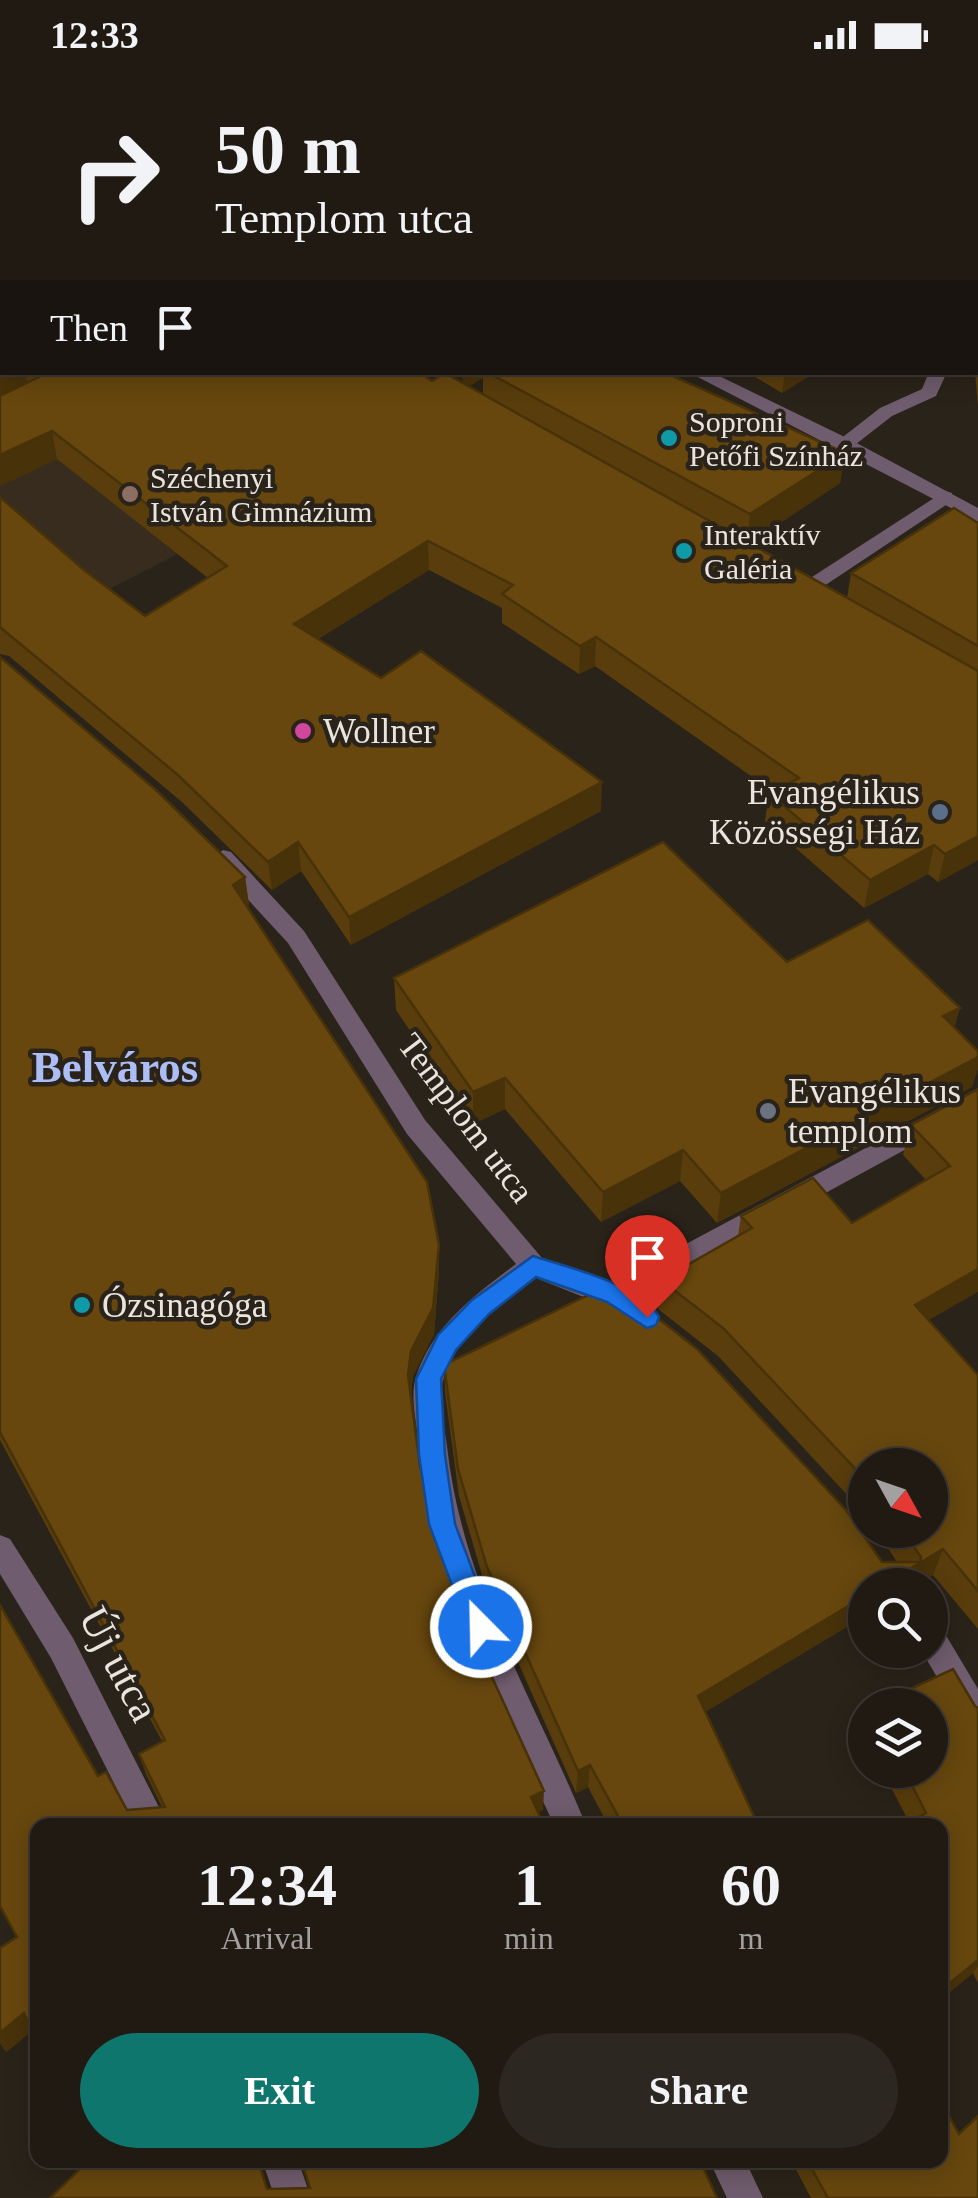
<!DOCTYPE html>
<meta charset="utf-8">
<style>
body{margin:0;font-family:Georgia,serif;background:#2d2721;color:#f1f3f6;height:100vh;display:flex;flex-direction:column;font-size:38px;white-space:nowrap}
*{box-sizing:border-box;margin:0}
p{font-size:32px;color:#a2a1a0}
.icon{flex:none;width:55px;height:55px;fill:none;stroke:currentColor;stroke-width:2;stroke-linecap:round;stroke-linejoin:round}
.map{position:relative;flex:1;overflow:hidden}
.sheet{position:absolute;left:30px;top:1748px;width:918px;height:350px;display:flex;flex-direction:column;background:#201a13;border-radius:20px;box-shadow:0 5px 25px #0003,0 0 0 2px #3d3833}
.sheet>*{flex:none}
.banner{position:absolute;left:0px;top:0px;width:980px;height:305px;box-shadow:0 5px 25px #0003,0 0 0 2px #3d3833;background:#201a13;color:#f1f3f6;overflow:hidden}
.needle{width:65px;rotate:130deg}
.fabs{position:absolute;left:848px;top:1378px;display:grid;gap:20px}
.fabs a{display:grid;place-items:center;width:100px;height:100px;border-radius:50%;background:#201a13;box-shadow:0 5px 25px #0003,0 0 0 2px #3d3833;font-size:50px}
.pin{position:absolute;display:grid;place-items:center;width:85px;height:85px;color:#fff;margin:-102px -42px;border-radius:50% 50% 50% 0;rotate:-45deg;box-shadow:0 0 10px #0007}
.pin .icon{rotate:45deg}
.me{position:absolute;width:110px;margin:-55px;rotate:337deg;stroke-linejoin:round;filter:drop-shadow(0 0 8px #0008)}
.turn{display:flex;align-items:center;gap:35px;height:210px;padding:0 50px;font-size:45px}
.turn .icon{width:130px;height:130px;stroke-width:2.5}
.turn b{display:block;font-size:70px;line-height:85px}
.then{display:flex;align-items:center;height:95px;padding:0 50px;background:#0003;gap:20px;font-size:38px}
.eta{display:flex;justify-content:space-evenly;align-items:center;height:170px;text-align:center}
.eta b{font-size:60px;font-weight:800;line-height:70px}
.cta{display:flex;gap:20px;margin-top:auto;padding:20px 50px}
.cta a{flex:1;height:115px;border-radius:60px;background:#0f766e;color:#fff;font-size:40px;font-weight:800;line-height:115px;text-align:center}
.cta a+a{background:#2d2721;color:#f1f3f6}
.status{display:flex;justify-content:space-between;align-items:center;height:70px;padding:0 50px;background:#201a13;direction:ltr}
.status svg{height:28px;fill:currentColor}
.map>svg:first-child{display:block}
.built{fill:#372c1d}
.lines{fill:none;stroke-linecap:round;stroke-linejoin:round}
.minor{fill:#6f5c6e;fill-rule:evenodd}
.tertiary{fill:#6f5c6e;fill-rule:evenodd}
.wall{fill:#593d0c;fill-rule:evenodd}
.shaded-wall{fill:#48320a}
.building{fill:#67470e;stroke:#48320a;stroke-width:2.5}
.route{fill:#1a73e8;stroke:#114b97;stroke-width:2.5}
.culture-dot{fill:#0f9aa8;stroke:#2a2319;stroke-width:4}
.education-dot{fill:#8d6e63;stroke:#2a2319;stroke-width:4}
.hotel-dot{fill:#d1479c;stroke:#2a2319;stroke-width:4}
.service-dot{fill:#5c6f8a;stroke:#2a2319;stroke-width:4}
.worship-dot{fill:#6b7280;stroke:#2a2319;stroke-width:4}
.labels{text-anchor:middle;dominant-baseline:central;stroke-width:9;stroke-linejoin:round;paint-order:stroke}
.far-poi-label{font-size:30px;fill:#e9e5de;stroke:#2a2319;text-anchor:start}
.poi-label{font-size:35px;fill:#e9e5de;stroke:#2a2319;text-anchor:start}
.street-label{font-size:35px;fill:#e9e5de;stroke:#2a2319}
.near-street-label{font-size:42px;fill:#e9e5de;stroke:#2a2319}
.district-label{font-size:45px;font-weight:bold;fill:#acbef5;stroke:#2a2319}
</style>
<div class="status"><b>12:33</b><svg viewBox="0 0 49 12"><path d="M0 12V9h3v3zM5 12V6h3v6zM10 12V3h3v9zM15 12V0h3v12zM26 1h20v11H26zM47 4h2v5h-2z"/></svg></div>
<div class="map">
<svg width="978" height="2128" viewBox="0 0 978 2128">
<rect width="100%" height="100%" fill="#2a2319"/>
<path class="built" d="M0 357 273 435 90 529 0 555Z"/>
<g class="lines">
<path class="minor" d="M2 40V50L0 51V41Z
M929 302H947L936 326 892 346 851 378H839V370L880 338 922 319Z
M945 421 952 423V431L812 524H798V516Z
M223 780 231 782 304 861 425 1050 542 1188 613 1213 978 1018V1040L636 1226 639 1233 635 1241 626 1244 536 1208C502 1234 456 1264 444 1307 437 1328 444 1355 447 1376 462 1515 534 1629 586 1755H554C496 1629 432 1507 418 1368 416 1349 410 1326 416 1307 432 1256 475 1225 516 1194L407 1064 288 873 215 794 212 788Z
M0 1465 10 1469 73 1568 168 1755H135L51 1588 0 1504Z
M930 1553 941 1557 978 1619V1662L967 1658 921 1580H930Z
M262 2090H298L311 2128H275Z
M709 2090H745L763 2128H727Z"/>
<path class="tertiary" d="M0 94 2 95V109L0 108Z
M0 124H2V134H0Z
M2 143V155L0 156V144Z
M688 302H711L851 370 978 438V452Z"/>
</g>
<path class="wall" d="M0 0H978V337L975 302H978V2H2V34L0 35Z
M0 165 2 302 432 311 463 313 462 302H664L845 383 840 413 750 473 847 528 851 503 978 453V790L938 812 928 804 864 838 765 751 769 723 772 721 595 596 579 604 502 553V538L429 500 318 569 601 741 351 875 301 801 272 820 183 733 9 586 0 584V427L84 500 145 546 208 508 57 389 0 416ZM483 308V324L468 316Z
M747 302H816L782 323Z
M0 587 245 807 249 835 247 836 439 1201 434 1264 413 1306 411 1323 420 1396 447 1497 543 1740 32 1961 6 1982 0 1973V1878L17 1867 98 1706 127 1740 162 1737 146 1704 139 1684 162 1671 0 1370Z
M787 892 954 957 978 981V998L972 1017 717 1153 680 1111 601 1152 505 1039 473 1054 396 940 394 908Z
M978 1019 929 1250 978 1305V1559L933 1505 916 1515H865V1546L705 1642 758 1755H608L588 1717 576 1723 487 1522 459 1426 445 1323 444 1295 882 1492H897L876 1460H930L865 1395V1447L864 1443 718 1286 658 1239 661 1210 738 1166 741 1146 852 1153 926 1110 903 1085 911 1055Z
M975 1636 978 1638V1913L973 1903 940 1930V1755L909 1752 882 1700H930Z
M791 2090H940L978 2128H811Z"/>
<path class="shaded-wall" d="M2 6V34L0 35V7Z
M2 296V302H50L26 304 28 314 0 329V298Z
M462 302H483V308L463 320Z
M785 302H816L782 323Z
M52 361 57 389 0 416V385Z
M845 383 840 413 747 475 750 444Z
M428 471 429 500 296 582 294 554Z
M596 567 595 596 579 604 580 576Z
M602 712 601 741 351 875 349 847Z
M978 766V790L938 812 945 784Z
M298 772 301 801 272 820 268 792Z
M934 775 928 804 864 838 870 810Z
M245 807 249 835 237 843 233 815Z
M960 938 951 970 943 946Z
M978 987V998L972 1017 717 1153 721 1123Z
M505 1008V1039L473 1054V1022Z
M683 1080 680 1111 601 1152 603 1122Z
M439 1175V1201L434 1264 413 1306 410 1330 408 1305 411 1281Z
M978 1199V1222L906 1263 915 1235Z
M943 1479 933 1505 916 1515H883Z
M865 1526V1546L693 1649 698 1626Z
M590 1695 588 1717 576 1723 578 1701Z
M544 1721 543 1740 530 1747 531 1727Z
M978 1890V1896L973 1903 940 1930V1921Z
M24 1943 35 1959 6 1982 0 1973V1963Z"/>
<path class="building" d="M0 0H24L15 2H2V6L0 7Z
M28 0H978V241V2H29Z
M0 165H2V296L0 298Z
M28 302H419L432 311 445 303 978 601V766L945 784 934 775 870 810 769 723 799 708 596 567 580 576 502 524 513 515 428 471 294 554 381 608 421 581 602 712 349 847 298 772 268 792 178 705 0 557V427L84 500 145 546 227 496 52 361 0 385V326L45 304H26Z
M487 302H664L845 383 750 444Z
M954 438 978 453V576L851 503Z
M0 587 156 720 245 807 233 815 427 1112 439 1175 433 1238 411 1281 408 1305 420 1396 447 1497 486 1594 544 1721 531 1727 544 1755H38V1976L24 1943 0 1963V1878L17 1867 0 1836V1535L98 1706 106 1702 127 1740 165 1737 139 1684 165 1670 0 1362Z
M663 772 787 892 868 850 960 938 943 946 978 981V987L721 1123 683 1080 603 1122 505 1008 473 1022 394 908Z
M978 1019V1199L915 1235 978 1305V1521L943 1479 883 1515H865V1526L698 1626 758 1755H623L590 1695 578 1701 487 1497 458 1399 444 1295 609 1215 625 1230 631 1227 697 1279 846 1440 882 1492H920L921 1487 902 1460H930V1395H865V1409L723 1258 661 1210 752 1158 741 1146 813 1108 852 1153 950 1096 911 1055Z
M953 1599 975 1636 978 1638V1890L940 1921V1755H903L926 1743 904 1700H930V1635H876Z
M940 2030 959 2064 978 2046V2128H828L807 2090H940Z
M85 2090H258L267 2119 310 2118 301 2090H700L717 2128H50L86 2093Z"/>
<path class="route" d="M533 1186C566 1197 644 1215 659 1247L656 1255 647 1258 607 1232 536 1207 489 1244 456 1280 441 1309 445 1385 455 1454 494 1557 490 1566 481 1570 471 1566 429 1454 419 1385 416 1309 438 1265 472 1230Z"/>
<g class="culture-dot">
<circle cx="669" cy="368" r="10"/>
<circle cx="684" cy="481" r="10"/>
<circle cx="82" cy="1235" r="10"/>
</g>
<circle class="education-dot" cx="130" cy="424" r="10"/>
<circle class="hotel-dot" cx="303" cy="661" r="10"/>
<circle class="service-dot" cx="940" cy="742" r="10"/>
<circle class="worship-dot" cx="768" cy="1041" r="10"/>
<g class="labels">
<g class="far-poi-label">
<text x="689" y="351">Soproni<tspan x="689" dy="34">Petőfi Színház</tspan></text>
<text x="150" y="407">Széchenyi<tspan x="150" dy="34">István Gimnázium</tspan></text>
<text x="704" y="464">Interaktív<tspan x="704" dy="34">Galéria</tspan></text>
</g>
<g class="poi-label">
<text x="323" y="661">Wollner</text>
<text x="920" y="722" text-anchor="end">Evangélikus<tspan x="920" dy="40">Közösségi Ház</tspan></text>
<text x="788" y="1021">Evangélikus<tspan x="788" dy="40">templom</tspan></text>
<text x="102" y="1235">Ózsinagóga</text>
</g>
<g class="street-label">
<text transform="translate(466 1048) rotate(53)">Templom utca</text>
</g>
<g class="near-street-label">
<text transform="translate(119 1594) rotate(62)">Új utca</text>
</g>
<g class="district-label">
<text x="115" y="997">Belváros</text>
</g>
</g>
</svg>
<div class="fabs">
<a><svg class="needle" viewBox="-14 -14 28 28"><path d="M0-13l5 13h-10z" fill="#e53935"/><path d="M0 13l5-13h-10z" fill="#a2a1a0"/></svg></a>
<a><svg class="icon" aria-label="search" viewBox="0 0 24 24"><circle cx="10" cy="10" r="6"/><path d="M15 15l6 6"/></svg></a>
<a><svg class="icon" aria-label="layers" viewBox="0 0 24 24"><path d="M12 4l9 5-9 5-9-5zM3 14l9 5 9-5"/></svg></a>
</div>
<div class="pin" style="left:647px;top:1247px;background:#d93025"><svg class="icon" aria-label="arrive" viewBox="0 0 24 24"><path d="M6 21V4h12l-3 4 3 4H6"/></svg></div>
<svg class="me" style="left:481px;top:1557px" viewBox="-20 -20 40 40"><circle r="17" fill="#1a73e8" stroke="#fff" stroke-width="3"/><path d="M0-11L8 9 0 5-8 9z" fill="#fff"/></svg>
<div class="banner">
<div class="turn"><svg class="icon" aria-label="right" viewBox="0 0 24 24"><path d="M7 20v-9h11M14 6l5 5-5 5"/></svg><div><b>50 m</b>Templom utca</div></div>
<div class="then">Then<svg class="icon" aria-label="arrive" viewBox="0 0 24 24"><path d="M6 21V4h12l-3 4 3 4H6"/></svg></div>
</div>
<section class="sheet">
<div class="eta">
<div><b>12:34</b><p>Arrival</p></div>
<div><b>1</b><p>min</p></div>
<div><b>60</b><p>m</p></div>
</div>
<div class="cta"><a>Exit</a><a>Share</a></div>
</section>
</div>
